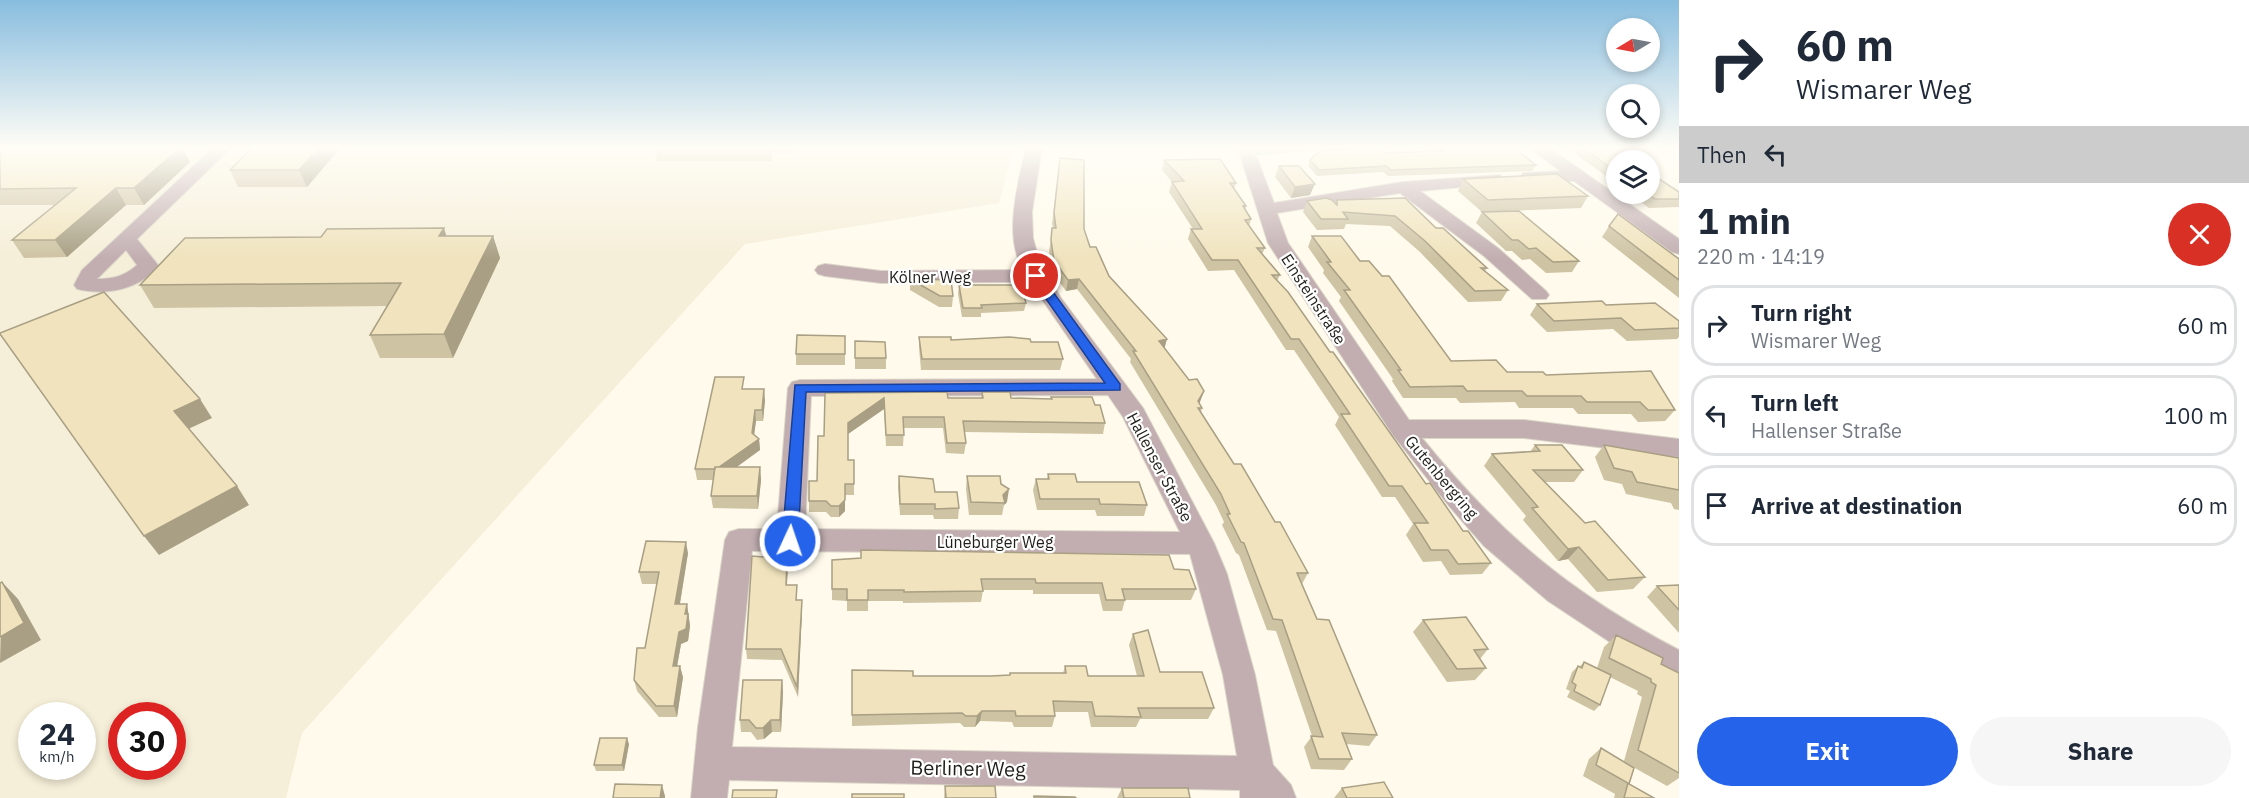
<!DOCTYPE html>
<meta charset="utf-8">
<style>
body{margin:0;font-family:"IBM Plex Sans",sans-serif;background:#f6f6f7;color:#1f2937;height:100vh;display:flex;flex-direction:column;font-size:22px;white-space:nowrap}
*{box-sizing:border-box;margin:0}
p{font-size:20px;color:#747a83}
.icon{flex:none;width:33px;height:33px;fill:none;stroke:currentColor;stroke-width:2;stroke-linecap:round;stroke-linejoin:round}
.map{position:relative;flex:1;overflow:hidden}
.drawer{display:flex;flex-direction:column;background:#fff;width:570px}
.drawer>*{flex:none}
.banner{background:#fff;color:#1f2937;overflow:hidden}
.needle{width:39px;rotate:260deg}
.fabs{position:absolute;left:1606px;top:18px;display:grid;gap:12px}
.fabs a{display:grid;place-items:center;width:54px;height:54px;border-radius:50%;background:#fff;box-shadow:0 3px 9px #0003;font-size:30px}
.speed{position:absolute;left:18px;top:702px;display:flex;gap:12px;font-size:30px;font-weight:700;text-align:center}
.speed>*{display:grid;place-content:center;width:78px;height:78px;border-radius:50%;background:#fff;box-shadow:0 3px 9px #0003;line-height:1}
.speed small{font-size:15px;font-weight:400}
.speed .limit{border:9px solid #d22;background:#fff;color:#111}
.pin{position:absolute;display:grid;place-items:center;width:51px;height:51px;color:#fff;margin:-26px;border:3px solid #fff;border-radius:50%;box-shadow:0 2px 6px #0007}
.me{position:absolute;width:66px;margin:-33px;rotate:3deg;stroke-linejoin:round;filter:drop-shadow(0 0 4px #0008)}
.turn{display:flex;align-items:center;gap:21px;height:126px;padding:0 18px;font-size:27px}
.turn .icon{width:78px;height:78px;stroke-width:2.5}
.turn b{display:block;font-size:42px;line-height:51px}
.then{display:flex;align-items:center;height:57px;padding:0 18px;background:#0003;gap:12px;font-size:22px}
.round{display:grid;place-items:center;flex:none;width:63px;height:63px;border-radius:32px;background:#f6f6f7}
.overview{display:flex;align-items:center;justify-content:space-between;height:102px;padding:0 18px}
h1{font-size:36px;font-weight:800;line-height:45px}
.button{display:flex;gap:12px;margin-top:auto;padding:12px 18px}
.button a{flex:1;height:69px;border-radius:36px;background:#2563eb;color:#fff;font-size:24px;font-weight:800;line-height:69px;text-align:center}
.button a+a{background:#f6f6f7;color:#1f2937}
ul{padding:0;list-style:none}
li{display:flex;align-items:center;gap:18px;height:81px;margin:0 12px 9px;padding:0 6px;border:3px solid #e0e1e3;border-radius:24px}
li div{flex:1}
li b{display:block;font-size:22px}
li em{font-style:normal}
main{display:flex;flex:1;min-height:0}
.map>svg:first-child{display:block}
.built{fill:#f5eed8;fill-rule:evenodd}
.green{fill:#bdd7c2}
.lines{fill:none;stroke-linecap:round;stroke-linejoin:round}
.minor-casing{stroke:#dbd7c9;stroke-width:2}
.minor{fill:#c2aeb1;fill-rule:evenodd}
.wall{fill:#cec3a3}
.shaded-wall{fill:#a89f84}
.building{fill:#f0e3bd;stroke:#a89f84;stroke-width:1.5}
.route{fill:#2563eb;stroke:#184099;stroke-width:1.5}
.labels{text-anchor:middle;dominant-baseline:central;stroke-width:4.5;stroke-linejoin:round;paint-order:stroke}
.street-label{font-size:16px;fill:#1f1e18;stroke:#fff}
.near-street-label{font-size:20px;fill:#1f1e18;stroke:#fff}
</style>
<main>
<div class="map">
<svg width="1679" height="798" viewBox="0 0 1679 798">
<rect width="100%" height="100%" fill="#fffaeb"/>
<path class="built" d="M0 147H1014L999 203 745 244 302 733 286 798H0ZM32 716H82V766H32ZM122 716H172V766H122Z"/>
<path class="green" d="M1236 147H1335L1336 149 1240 157Z"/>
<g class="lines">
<defs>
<path id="minor" d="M214 147H232L137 239 158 265C141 290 105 296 77 289L74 285 82 270ZM126 250 137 265C125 276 113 279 97 279Z
M1026 147H1042L1032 212 1033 238 1040 264 1061 298 1143 408 1214 543 1227 574 1255 675 1273 765 1291 785 1296 798H1240V790L729 780 727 798H691L698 727 725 540 729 532 739 529H777L788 388 792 382 800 380 1097 379 1030 282 881 283 825 276 818 274 815 270 818 266 825 264 881 271 1023 270C1003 234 1018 185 1026 147ZM1108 395 1123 417 1180 532 805 529 811 396ZM752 551 1190 554 1223 675 1237 756 732 747Z
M1529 147H1548L1679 239V254L1672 252 1574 181H1523L1520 177 1523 173 1560 171Z
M1249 153 1257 158 1274 203 1403 182 1500 175 1503 179 1500 183 1494 184 1420 191 1498 248 1546 291 1549 295 1546 299H1532L1484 256 1400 193 1277 213 1288 243 1409 420H1524L1679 439V457L1524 438H1422C1500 534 1569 592 1679 650V680L1619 648 1548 601 1484 546 1449 506 1393 435 1268 243 1241 158Z"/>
</defs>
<use href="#minor" class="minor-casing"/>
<use href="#minor" class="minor"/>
</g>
<path class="wall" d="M0 147 190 162 144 205H126L67 257 24 258 12 240 55 205H0Z
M253 147H341L307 187H238L230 170Z
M655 147H794V153H772L771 161H657Z
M1347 147H1379L1385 153 1434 151 1432 150 1434 147H1512L1536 165 1532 171 1388 176 1383 172 1317 176 1308 166 1310 160 1346 150Z
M1566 147H1626L1640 155 1637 160H1617V184Z
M1060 158 1090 247 1109 276 1167 339 1164 348 1189 380 1204 391 1199 403 1202 408 1201 412 1234 464 1275 522 1308 573 1302 584 1317 619 1377 735 1369 746 1346 744 1352 759 1344 770 1311 769 1304 747 1312 736 1276 631 1267 630 1239 555 1236 553 1222 525 1224 522 1216 505 1130 362 1131 359 1077 289 1066 291 1052 272 1049 251 1053 228 1052 224Z
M1164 160 1236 183 1234 189 1246 206 1245 209 1251 219 1249 226 1265 248 1262 254 1280 275 1277 281 1426 484 1463 531 1491 563 1482 574 1450 575 1441 561 1423 562 1406 535 1413 524 1395 497H1382L1335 425 1339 417 1294 350H1286L1234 270 1208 271 1188 239 1191 229H1193L1169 192 1172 182 1162 170Z
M1279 166 1310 195 1291 198 1275 177Z
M1463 179 1588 196 1581 208 1482 212 1458 191Z
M1679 192V207L1649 208 1630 194Z
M1405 198 1436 228 1487 268 1485 271 1508 290 1501 301 1468 302 1420 252 1390 226 1346 224 1344 229 1317 230 1303 212 1307 201 1335 203 1337 200Z
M1482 212 1579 261 1572 272 1546 273 1530 259 1522 260 1512 251H1506L1476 223Z
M1609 226 1679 259V298L1602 237Z
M446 236H493L500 258 453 358H380L370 335 387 306 154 308 140 285Z
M1312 236 1360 261 1451 361 1507 372 1546 375 1675 410 1665 421 1638 422 1631 414H1578L1573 408H1519L1515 402 1460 403 1456 398H1403L1392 381 1393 379 1339 301 1341 297 1323 273 1324 270 1308 247Z
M910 279 953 296 952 307H939L910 290Z
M959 285 1026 303 1024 311 981 313V317H962L958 294Z
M1537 304 1606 305 1679 321V337L1677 339 1627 341 1613 329 1547 332 1530 315Z
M845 336V365H796V354Z
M919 337 951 340 1031 342 1063 359 1060 370H921L919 348Z
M855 341 886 358V369H855Z
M745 389 765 400 763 421H756L754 435 759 439 760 450 736 467H760L761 480 758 509 713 508 711 496 714 480H697L695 469Z
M982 392 1011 398 1051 399V397L1095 405 1105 423 1103 434 964 432 966 443 964 454 946 453 943 428H904L903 446H886L884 409 848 434V460H854V495H845V511L839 517H831L826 512H809V501L817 481 824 436 825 393 948 398H981Z
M1535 445 1583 470 1574 482H1545L1585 523 1645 577 1633 589 1597 592 1568 559 1558 561 1523 520 1526 516 1484 466 1492 454 1530 452Z
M1604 445 1679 458V510L1674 509 1671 503 1626 494 1622 484 1604 480 1595 457Z
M1048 474 1077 482 1147 505 1144 516H1097L1095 510H1037L1033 490 1036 479H1047Z
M899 476 935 492 959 508 958 519H934L933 515H900L898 487Z
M967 476 1001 484 1007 502 1004 505 1002 515H969L966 489Z
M861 550 1174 569 1196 589 1191 600H1125L1122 611H1103L1099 594H1033V590H983L981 602 903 603V601H868V611H847V601L832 600V560L861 558Z
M688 553 680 604H687L690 626 688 641 681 644 677 666 683 677 677 717H659L637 691 634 680 645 648 657 584H642L639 572Z
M787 556 788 567 787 585 797 600H802V611L798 697 782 660 747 659 746 649Z
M1679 585V633L1647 597 1657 586Z
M1423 620 1488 649 1480 659 1486 668 1475 680 1447 682 1413 632Z
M1133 634 1160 672 1214 708 1208 719H1140L1136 727H1091L1088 712H1055V716L1052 727H1014L1012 722 980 721 975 727H964L960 723 852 726V670L913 676H991L1009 675 1010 673H1063L1065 666 1088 676H1137L1129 645Z
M1616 635 1661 664 1679 673V778L1667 786 1633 767 1629 784 1654 798H1614L1615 794 1583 776 1589 759 1601 748 1624 761 1642 697 1637 694 1638 691 1610 677 1600 705 1594 711 1567 697 1570 691 1566 689 1572 672 1578 666H1580L1584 662 1597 668 1604 647Z
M782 680 783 692 781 732H772L764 739 757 740 751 732H741L740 720Z
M629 744 624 771H596L594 765Z
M945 786 996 798H944Z
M1122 788 1190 798H1117Z
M1342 788 1393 798H1334Z"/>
<path class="shaded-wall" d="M181 147H182L190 162 144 205 134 188Z
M320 147H341L307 187 299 170Z
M770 147H771V161Z
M1315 184 1310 195 1291 198 1295 187Z
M116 188 126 205 67 257 55 240Z
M444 228 451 251 439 236Z
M493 236 500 258 453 358 444 334Z
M1079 279 1077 289 1066 291 1068 280Z
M1167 339 1164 350 1159 341Z
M764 389 765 400 763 421 762 410Z
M1204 391 1200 402 1194 412 1198 401Z
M884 398V409L848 434V423Z
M200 399 212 418 186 430 174 411Z
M755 410 756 421 753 443 759 439 760 450 719 480 717 469 752 433Z
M760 467 761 480 758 509 757 496Z
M237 486 249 505 159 555 144 536Z
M1009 489 1007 502 1004 505 1003 495Z
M845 500V511L839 517V506Z
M686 542 688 553 678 615 675 604Z
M1579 547 1568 559 1558 561 1568 549Z
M787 556 788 567 786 596V585Z
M2 582 18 599 41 640 0 663Z
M802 600V611L798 697 797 687Z
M687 604 690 626 688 641 681 644 675 678 673 666 679 632 685 614Z
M680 666 683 677 677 717 674 706Z
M782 680 783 692 781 732 780 720Z
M982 711 980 721 975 727 977 716Z
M771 720 772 732 764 739 763 728Z
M627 738 629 744 624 771 622 765Z
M662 785 665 796V798H660Z"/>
<path class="building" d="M0 147H181L134 188H116L55 240H12L76 188 0 189Z
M253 147H320L299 170H230Z
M1352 147H1379L1385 153 1444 151 1439 147H1512L1536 165 1391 170 1386 166 1319 170 1310 160 1321 150 1355 149Z
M1582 147H1626L1640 155 1624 156 1631 160H1617V172Z
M1060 158 1084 160V229L1090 247H1096L1109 276 1167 339 1159 341 1189 380 1197 379 1204 391 1198 401 1202 408H1198L1234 464H1241L1275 522H1280L1308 573H1297L1317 619 1329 620 1377 735 1342 733 1352 759H1319L1311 736 1323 737 1282 620 1273 619 1244 543 1241 542 1227 514H1230L1221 494 1133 351H1136L1079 279 1068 280 1054 261 1051 240 1052 228H1056L1054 213Z
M1220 159 1236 183H1230L1246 206H1243L1251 219 1245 220 1265 248H1257L1280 275H1272L1288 292 1330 352H1333L1426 484 1430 483 1463 531H1468L1491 563 1458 564 1448 550H1431L1414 523H1428L1402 486H1389L1341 414H1350L1299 339H1291L1238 260H1212L1191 229H1202L1172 182 1184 181 1164 160Z
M1279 166H1299L1315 184 1295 187Z
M1650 173 1679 192V199H1655L1647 194H1650Z
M1557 174 1588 196 1488 200 1463 179Z
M1326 198 1332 200 1337 205V200L1405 198 1436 228H1443L1487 268H1481L1508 290 1475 291 1425 241 1395 216 1343 212 1348 219H1321L1307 201Z
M1519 211 1579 261 1553 262 1536 248 1529 249 1518 240H1512L1482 212Z
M1618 214 1679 259V280L1609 226Z
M444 228 439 236H493L444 334 370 335 401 283 140 285 185 238 321 237 327 229Z
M1312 236H1341L1360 261H1369L1382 276H1389L1451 361 1496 360 1507 372H1543L1546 375 1651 371 1675 410H1648L1640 402H1587L1581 396H1527L1522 391H1467L1463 386 1410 387 1398 370H1401L1344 290H1350L1327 262H1331Z
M910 279 951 280 953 296H940Z
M959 285H1021L1026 303 981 305 982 308H963Z
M104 292 200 399 174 411 237 486 144 536 0 334V333Z
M1602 301 1606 305 1655 303 1679 321V328L1635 330 1621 318 1554 321 1537 304Z
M797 335 845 336V354H796Z
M919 337H951V340L1009 337 1030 339 1031 342H1058L1063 359H922Z
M855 341 885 342 886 358H855Z
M715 377H744L742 389H764L762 410H755L752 433 759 439 719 467H715V469H695Z
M947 392 948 398H983L982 392H1010L1011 398 1052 399 1051 397H1092L1095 405H1100L1105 423 963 421 966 443H947L944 417H903L904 435H886L884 398 848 423V460H854V484H845V500L839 506H831L826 501H809V481H817L818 436H824L825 393Z
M1535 445H1562L1583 470H1533L1585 523 1595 521 1645 577 1608 580 1579 547 1568 549 1532 508 1538 507 1492 454 1540 451Z
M1604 445 1679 458V490L1637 482 1632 472 1614 468Z
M715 467H760L757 496H711Z
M1048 474H1075L1077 482H1139L1147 505 1100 504 1099 499H1040L1036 479H1049Z
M899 476 933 479 935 492H957L959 508 935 509V504H900Z
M967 476H1000L1001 484 1009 489 1003 495 1005 503 971 502Z
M646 541 686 542 675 604H687L685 614H688L686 629 679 632 673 666H680L674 706H656L634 680 637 648H645L659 572H639Z
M774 550 780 551 787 556 786 585H797L796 600H802L797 687 781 649H746L752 556 765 557Z
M861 550 1169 555 1174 569 1189 570 1196 589H1122L1125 600H1106L1102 583H1036L1035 579H981L983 591 904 592V590H868V600H847V589H832V560L861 558Z
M2 582 24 623 0 637V583Z
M1679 585V610L1657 586Z
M1466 617 1488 649 1474 650 1486 668 1457 669 1423 620Z
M1148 630 1160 672H1202L1214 708H1138L1141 717 1095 716 1092 702 1053 701 1055 716H1016L1015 711H982L977 716H966L962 713 852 715V670L913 671V676H991L1010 675V673H1066L1065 666H1086L1088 676H1144L1133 634Z
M1616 635 1663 658 1661 664 1679 673V773L1638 750 1656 685 1651 682V679L1609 658Z
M1584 662 1611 675 1600 705 1574 691 1576 685 1572 682 1578 666 1582 668Z
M743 680H782L780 720H771L763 728H756L749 720H740Z
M600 738H627L622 765H594Z
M1601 748 1634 768 1629 784 1654 798H1624L1628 783 1596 765Z
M1384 782 1393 798H1347L1342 788Z
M615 784 662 785 660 798H613Z
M945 786H995L996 798H946Z
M1122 788H1188L1190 798H1124Z
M733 790H777L776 798H732Z
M852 794H904V798H852Z
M1034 796 1075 797 1076 798H1034Z"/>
<linearGradient id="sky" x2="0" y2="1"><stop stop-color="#88bddf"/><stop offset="0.57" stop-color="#fffdf6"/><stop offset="1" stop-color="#fffdf6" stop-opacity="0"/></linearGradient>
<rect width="1679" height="259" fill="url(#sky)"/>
<path class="route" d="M1032 274H1040L1120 384V390L806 392 798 541 795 545H784L782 541 795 385 1105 383 1030 276Z"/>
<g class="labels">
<g class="street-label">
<text x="930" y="277">Kölner Weg</text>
<text transform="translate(1314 299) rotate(57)">Einsteinstraße</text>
<text transform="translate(1160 467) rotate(62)">Hallenser Straße</text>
<text transform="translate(1442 477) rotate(50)">Gutenbergring</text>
<text x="995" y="542">Lüneburger Weg</text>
</g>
<g class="near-street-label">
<text transform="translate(968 768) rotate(1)">Berliner Weg</text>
</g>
</g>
</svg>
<div class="fabs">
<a><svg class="needle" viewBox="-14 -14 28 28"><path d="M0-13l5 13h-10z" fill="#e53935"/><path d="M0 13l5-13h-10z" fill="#747a83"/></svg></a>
<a><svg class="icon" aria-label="search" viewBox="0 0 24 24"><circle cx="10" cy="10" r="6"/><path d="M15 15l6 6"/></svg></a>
<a><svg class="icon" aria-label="layers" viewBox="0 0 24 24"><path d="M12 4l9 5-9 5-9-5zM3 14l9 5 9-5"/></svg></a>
</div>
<div class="speed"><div>24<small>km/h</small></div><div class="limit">30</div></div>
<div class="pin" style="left:1036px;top:276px;background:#d93025"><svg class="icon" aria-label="arrive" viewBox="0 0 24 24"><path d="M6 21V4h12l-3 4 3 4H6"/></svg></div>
<svg class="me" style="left:790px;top:541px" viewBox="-20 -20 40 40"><circle r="17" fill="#2563eb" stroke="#fff" stroke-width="3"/><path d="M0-11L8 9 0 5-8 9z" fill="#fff"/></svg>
</div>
<section class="drawer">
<div class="banner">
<div class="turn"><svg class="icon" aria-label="right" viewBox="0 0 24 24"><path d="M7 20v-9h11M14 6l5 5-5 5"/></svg><div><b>60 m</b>Wismarer Weg</div></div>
<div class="then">Then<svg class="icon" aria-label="left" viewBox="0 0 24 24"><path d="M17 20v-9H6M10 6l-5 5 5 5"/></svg></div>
</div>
<div class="overview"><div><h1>1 min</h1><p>220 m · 14:19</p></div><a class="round" style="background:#d93025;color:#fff"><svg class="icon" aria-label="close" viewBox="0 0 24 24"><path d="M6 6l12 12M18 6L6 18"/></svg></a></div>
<ul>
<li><svg class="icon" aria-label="right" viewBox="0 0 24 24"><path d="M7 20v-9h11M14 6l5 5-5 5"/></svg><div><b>Turn right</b><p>Wismarer Weg</p></div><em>60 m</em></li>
<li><svg class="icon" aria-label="left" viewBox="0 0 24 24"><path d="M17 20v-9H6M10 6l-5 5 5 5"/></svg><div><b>Turn left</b><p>Hallenser Straße</p></div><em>100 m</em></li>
<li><svg class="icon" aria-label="arrive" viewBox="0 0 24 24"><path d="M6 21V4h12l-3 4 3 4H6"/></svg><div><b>Arrive at destination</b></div><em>60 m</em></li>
</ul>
<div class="button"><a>Exit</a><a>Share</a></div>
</section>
</main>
